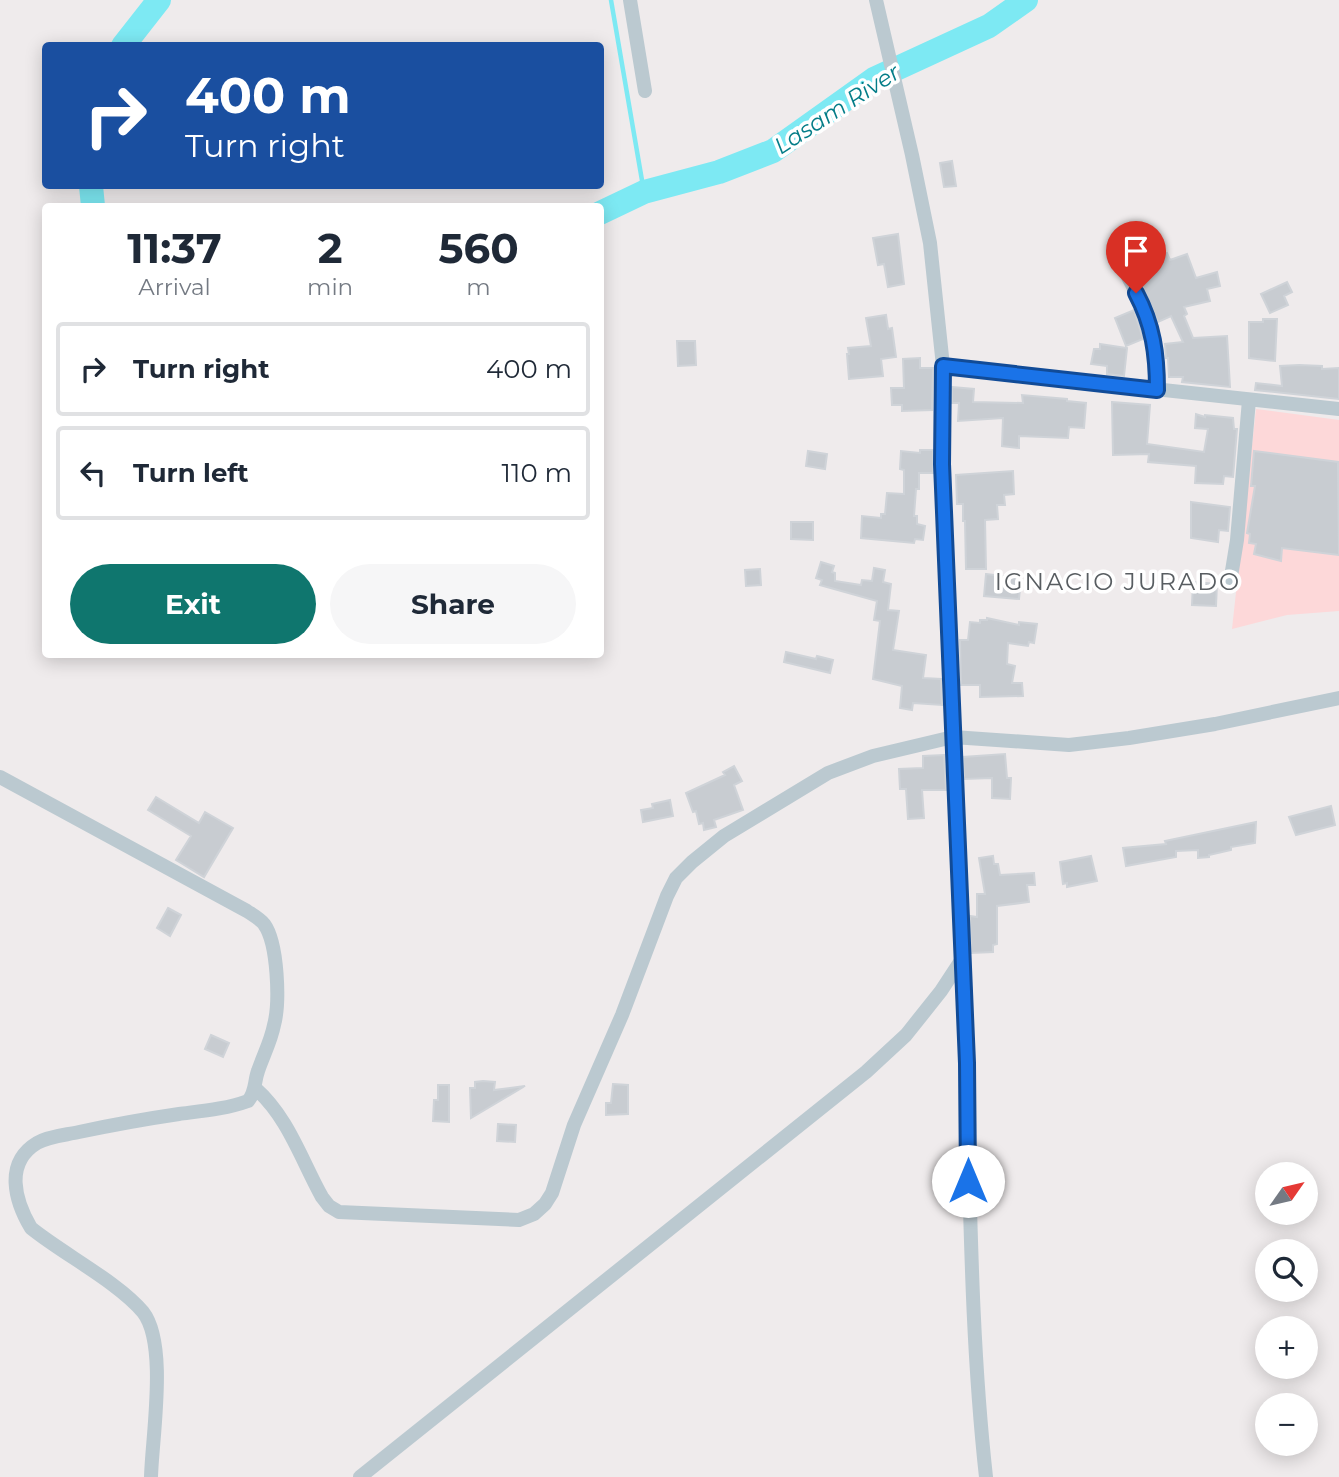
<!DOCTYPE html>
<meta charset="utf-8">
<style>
body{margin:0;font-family:Montserrat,sans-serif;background:#f6f6f7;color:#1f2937;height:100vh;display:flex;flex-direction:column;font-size:26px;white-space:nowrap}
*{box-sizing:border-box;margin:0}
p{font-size:23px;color:#747a83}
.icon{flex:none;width:38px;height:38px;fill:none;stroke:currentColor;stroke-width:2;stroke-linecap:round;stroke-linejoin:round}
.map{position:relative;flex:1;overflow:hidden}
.side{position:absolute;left:42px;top:203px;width:562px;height:455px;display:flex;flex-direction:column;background:#fff;border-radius:7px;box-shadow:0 4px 18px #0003}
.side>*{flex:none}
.banner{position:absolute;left:42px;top:42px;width:562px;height:147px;border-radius:7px;box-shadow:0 4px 18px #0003;background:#1a4fa0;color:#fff;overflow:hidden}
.needle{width:46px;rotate:56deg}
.fabs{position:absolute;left:1255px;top:1162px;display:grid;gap:14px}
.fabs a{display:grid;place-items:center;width:63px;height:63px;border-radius:50%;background:#fff;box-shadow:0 4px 18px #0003;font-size:35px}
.pin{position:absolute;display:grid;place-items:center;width:60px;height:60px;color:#fff;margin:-72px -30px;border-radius:50% 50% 50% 0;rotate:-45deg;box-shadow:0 0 7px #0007}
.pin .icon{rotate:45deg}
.me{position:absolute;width:77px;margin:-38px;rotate:0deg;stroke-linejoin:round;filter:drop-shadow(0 0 5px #0008)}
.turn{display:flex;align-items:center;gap:24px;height:147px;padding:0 28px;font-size:32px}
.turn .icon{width:91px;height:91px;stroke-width:2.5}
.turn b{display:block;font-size:49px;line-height:60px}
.eta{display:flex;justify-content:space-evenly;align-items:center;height:119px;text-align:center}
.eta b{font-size:42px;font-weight:700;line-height:49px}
.action{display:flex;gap:14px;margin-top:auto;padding:14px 28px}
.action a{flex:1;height:80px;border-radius:42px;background:#0f766e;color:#fff;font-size:28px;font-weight:700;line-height:80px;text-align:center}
.action a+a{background:#f6f6f7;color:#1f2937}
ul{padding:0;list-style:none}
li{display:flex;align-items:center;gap:21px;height:94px;margin:0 14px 10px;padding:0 14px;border:4px solid #e0e1e3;border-radius:7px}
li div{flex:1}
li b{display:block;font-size:26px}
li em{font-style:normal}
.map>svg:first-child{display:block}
.medical{fill:#fdd8d9}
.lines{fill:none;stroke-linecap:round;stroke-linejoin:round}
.stream{stroke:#7de9f3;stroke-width:4.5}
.river{stroke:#7de9f3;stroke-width:24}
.building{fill:#c8ccd1;stroke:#cfd3d8;stroke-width:2}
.minor{stroke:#bbc9d0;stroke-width:14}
.route-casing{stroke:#114b97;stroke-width:18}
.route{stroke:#1a73e8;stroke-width:12}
.labels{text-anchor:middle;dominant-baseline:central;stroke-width:7;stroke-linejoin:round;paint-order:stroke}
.water-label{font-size:23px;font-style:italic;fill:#047d88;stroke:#fff}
.quarter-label{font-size:24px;letter-spacing:2px;fill:#585d61;stroke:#fff}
</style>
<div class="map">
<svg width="1339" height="1477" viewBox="0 0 1339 1477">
<rect width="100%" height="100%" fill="#efebec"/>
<path class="medical" d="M1256 409 1339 420V611L1287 615 1232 629Z"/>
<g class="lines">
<path class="stream" d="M611 0 644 192"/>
<path class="river" d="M123 46 159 0
M91 186 93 206
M600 213 644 192 719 172 773 151 874 79 989 26 1026 0"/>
</g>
<path class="building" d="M952 161 956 186 944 187 940 163Z
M898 234 904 284 888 287 884 264 878 265 873 238Z
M1130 238 1146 262 1167 253 1170 260 1187 254 1196 278 1217 272 1220 286 1207 289 1210 301 1184 307 1187 314 1184 316 1193 338 1227 336 1230 387 1182 382 1183 377H1169L1168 358H1166L1165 344 1183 342 1171 316 1158 322 1137 273 1127 268 1114 249Z
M1287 282 1292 292 1284 296 1288 305 1270 313 1261 294Z
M1134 310 1143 339 1126 346 1115 318Z
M886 315 888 329 892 328 896 357 881 359 883 376 849 379 847 354H849L848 348 871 346 866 318Z
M1263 319H1277L1275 361 1249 358V322H1263Z
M677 341H695L696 365 678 366Z
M1100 344 1127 348 1124 376 1107 374V366L1091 364 1094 349H1100Z
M920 358V368H933L932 410 902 411V405H892L891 388H904L903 359Z
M1299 365 1322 366V369L1339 368V399L1255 390 1256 383 1282 386 1280 366Z
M952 387 974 389 973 402 1023 403 1022 395 1067 399V401L1086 403 1084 428 1069 427 1068 438 1019 436V448L1002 446 1003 418 958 421 959 403H952Z
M1112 402 1150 405 1147 444 1204 452 1208 429 1195 428 1196 414 1205 417V415L1233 418 1234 429H1237L1233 477 1224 476 1223 484 1195 483 1196 466 1148 462 1149 454 1113 455Z
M920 450H933V473H919V489H916L914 516H917V524L925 526 923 540 915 539 914 543 861 538 862 516 881 518V514H885L887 493 904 494V470L900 469 901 451 920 453Z
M808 451 827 454 825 469 806 466Z
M1254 451 1338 462 1339 555 1282 548 1281 561 1254 554 1256 544 1249 543 1250 534 1247 533 1255 486H1251Z
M1013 471 1014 494 1004 495 1005 505H997L998 519 985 520 986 569H966L965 521H963V504H957L956 475Z
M1191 502 1230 507 1228 531 1219 530 1218 542 1191 538Z
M791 522H813V540L791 539Z
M821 562 834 566 832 572 835 573V581L861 585 862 580 872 581 874 568 885 570 883 582 891 584 888 610 899 611 893 650 926 655 923 678 941 679 942 705 913 703 912 710 900 708 902 686 873 679 880 621 874 620 877 601 820 585 822 580 816 578Z
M760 569 761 585 746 586 745 570Z
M986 574 1021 578 1019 599 984 596Z
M1193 582 1217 584 1216 606 1192 605Z
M987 618 1019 625V622L1037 624 1034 643 1029 642 1028 646 1008 643 1007 664 1015 666 1012 683H1022L1023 696 980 697V685H961L960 640H968L970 622 980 623V620H987Z
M786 652 816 659 817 656 833 660 830 673 784 662Z
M1005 754 1007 778H1011L1010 799 992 798V778L964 779 963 757Z
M944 755 946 790H922L924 818 908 819 906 789H900L899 769 923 768V756Z
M734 766 742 781 734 785 743 810 714 820 716 827 704 830 703 823 699 824 696 811 693 812 686 793 725 775 723 772Z
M156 797 199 823 205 812 233 828 204 877 176 860 191 836 148 810Z
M670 800 673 816 643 822 641 810 653 808 652 804Z
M1331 806 1335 825 1296 835 1289 817Z
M1256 822 1255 843 1231 847V850L1209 855V857L1198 858V850L1176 851V857L1126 866 1123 848 1166 844 1165 841Z
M993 856 994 864H998L1000 875 1034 873 1035 885H1027L1029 902 997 906V944L993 945V952L971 953 970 916 977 917V894H985L979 858Z
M1091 856 1097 881 1067 887V883L1063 884 1060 862Z
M168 908 181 915 170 936 157 928Z
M211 1035 229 1043 223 1057 205 1049Z
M483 1081 495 1082 494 1090 525 1086 471 1118 470 1088H475V1082Z
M613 1084 628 1085V1114L606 1115V1103H611Z
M438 1085H449V1122L433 1121 434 1100H438Z
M498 1124 516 1125 515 1142 497 1141Z"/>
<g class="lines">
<path class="minor" d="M630 0 645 91
M876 0 912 155 930 243 943 366 1339 409
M1128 277C1151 320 1157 341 1157 390
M1230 583 1237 540 1249 400
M0 777 247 911C253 915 260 919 264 924 278 943 280 1003 274 1025 271 1041 263 1056 258 1071 254 1082 256 1092 248 1101 226 1109 202 1111 179 1114 145 1119 112 1125 79 1132 66 1135 49 1136 37 1143 4 1163 15 1201 31 1228 63 1254 118 1282 143 1312 168 1344 152 1437 151 1477
M962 959C971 1132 967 1305 986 1477
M255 1088C288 1117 301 1159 322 1197L329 1206 339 1212 519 1220 534 1214 545 1204 552 1193 574 1125 622 1015 667 896 676 878 692 862 724 836 828 773 873 756 953 737 1069 745 1129 738 1215 724 1339 698
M360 1477 866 1072 906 1035 941 991 962 959 942 464 943 366"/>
</g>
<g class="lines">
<defs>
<path id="route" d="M968 1181 967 1063 942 464 943 366 1157 390C1157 354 1153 325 1136 293"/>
</defs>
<use href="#route" class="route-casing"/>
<use href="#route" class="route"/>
</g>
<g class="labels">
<g class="water-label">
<text transform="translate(837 109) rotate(-33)">Lasam River</text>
</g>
<g class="quarter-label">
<text x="1118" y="581">IGNACIO JURADO</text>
</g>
</g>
</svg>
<div class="fabs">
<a><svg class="needle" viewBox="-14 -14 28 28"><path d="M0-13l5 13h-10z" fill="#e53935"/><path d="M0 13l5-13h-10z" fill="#747a83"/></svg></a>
<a><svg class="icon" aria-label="search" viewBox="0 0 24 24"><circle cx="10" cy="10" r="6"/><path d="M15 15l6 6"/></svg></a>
<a>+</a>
<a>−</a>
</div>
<div class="pin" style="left:1136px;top:293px;background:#d93025"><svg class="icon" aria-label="arrive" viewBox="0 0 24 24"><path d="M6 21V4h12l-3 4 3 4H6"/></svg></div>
<svg class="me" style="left:968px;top:1181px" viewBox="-20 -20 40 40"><circle r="19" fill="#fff"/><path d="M0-13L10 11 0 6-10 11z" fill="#1a73e8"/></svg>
<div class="banner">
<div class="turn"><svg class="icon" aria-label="right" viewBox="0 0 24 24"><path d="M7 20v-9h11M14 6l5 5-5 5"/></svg><div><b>400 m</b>Turn right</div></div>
</div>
<section class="side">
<div class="eta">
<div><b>11:37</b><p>Arrival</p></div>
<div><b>2</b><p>min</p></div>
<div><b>560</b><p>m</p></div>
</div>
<ul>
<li><svg class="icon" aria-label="right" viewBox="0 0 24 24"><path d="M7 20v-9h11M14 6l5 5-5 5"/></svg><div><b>Turn right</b></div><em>400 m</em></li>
<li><svg class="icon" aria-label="left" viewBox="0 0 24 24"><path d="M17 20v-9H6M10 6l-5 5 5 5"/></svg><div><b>Turn left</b></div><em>110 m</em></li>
</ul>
<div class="action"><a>Exit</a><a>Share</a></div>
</section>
</div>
